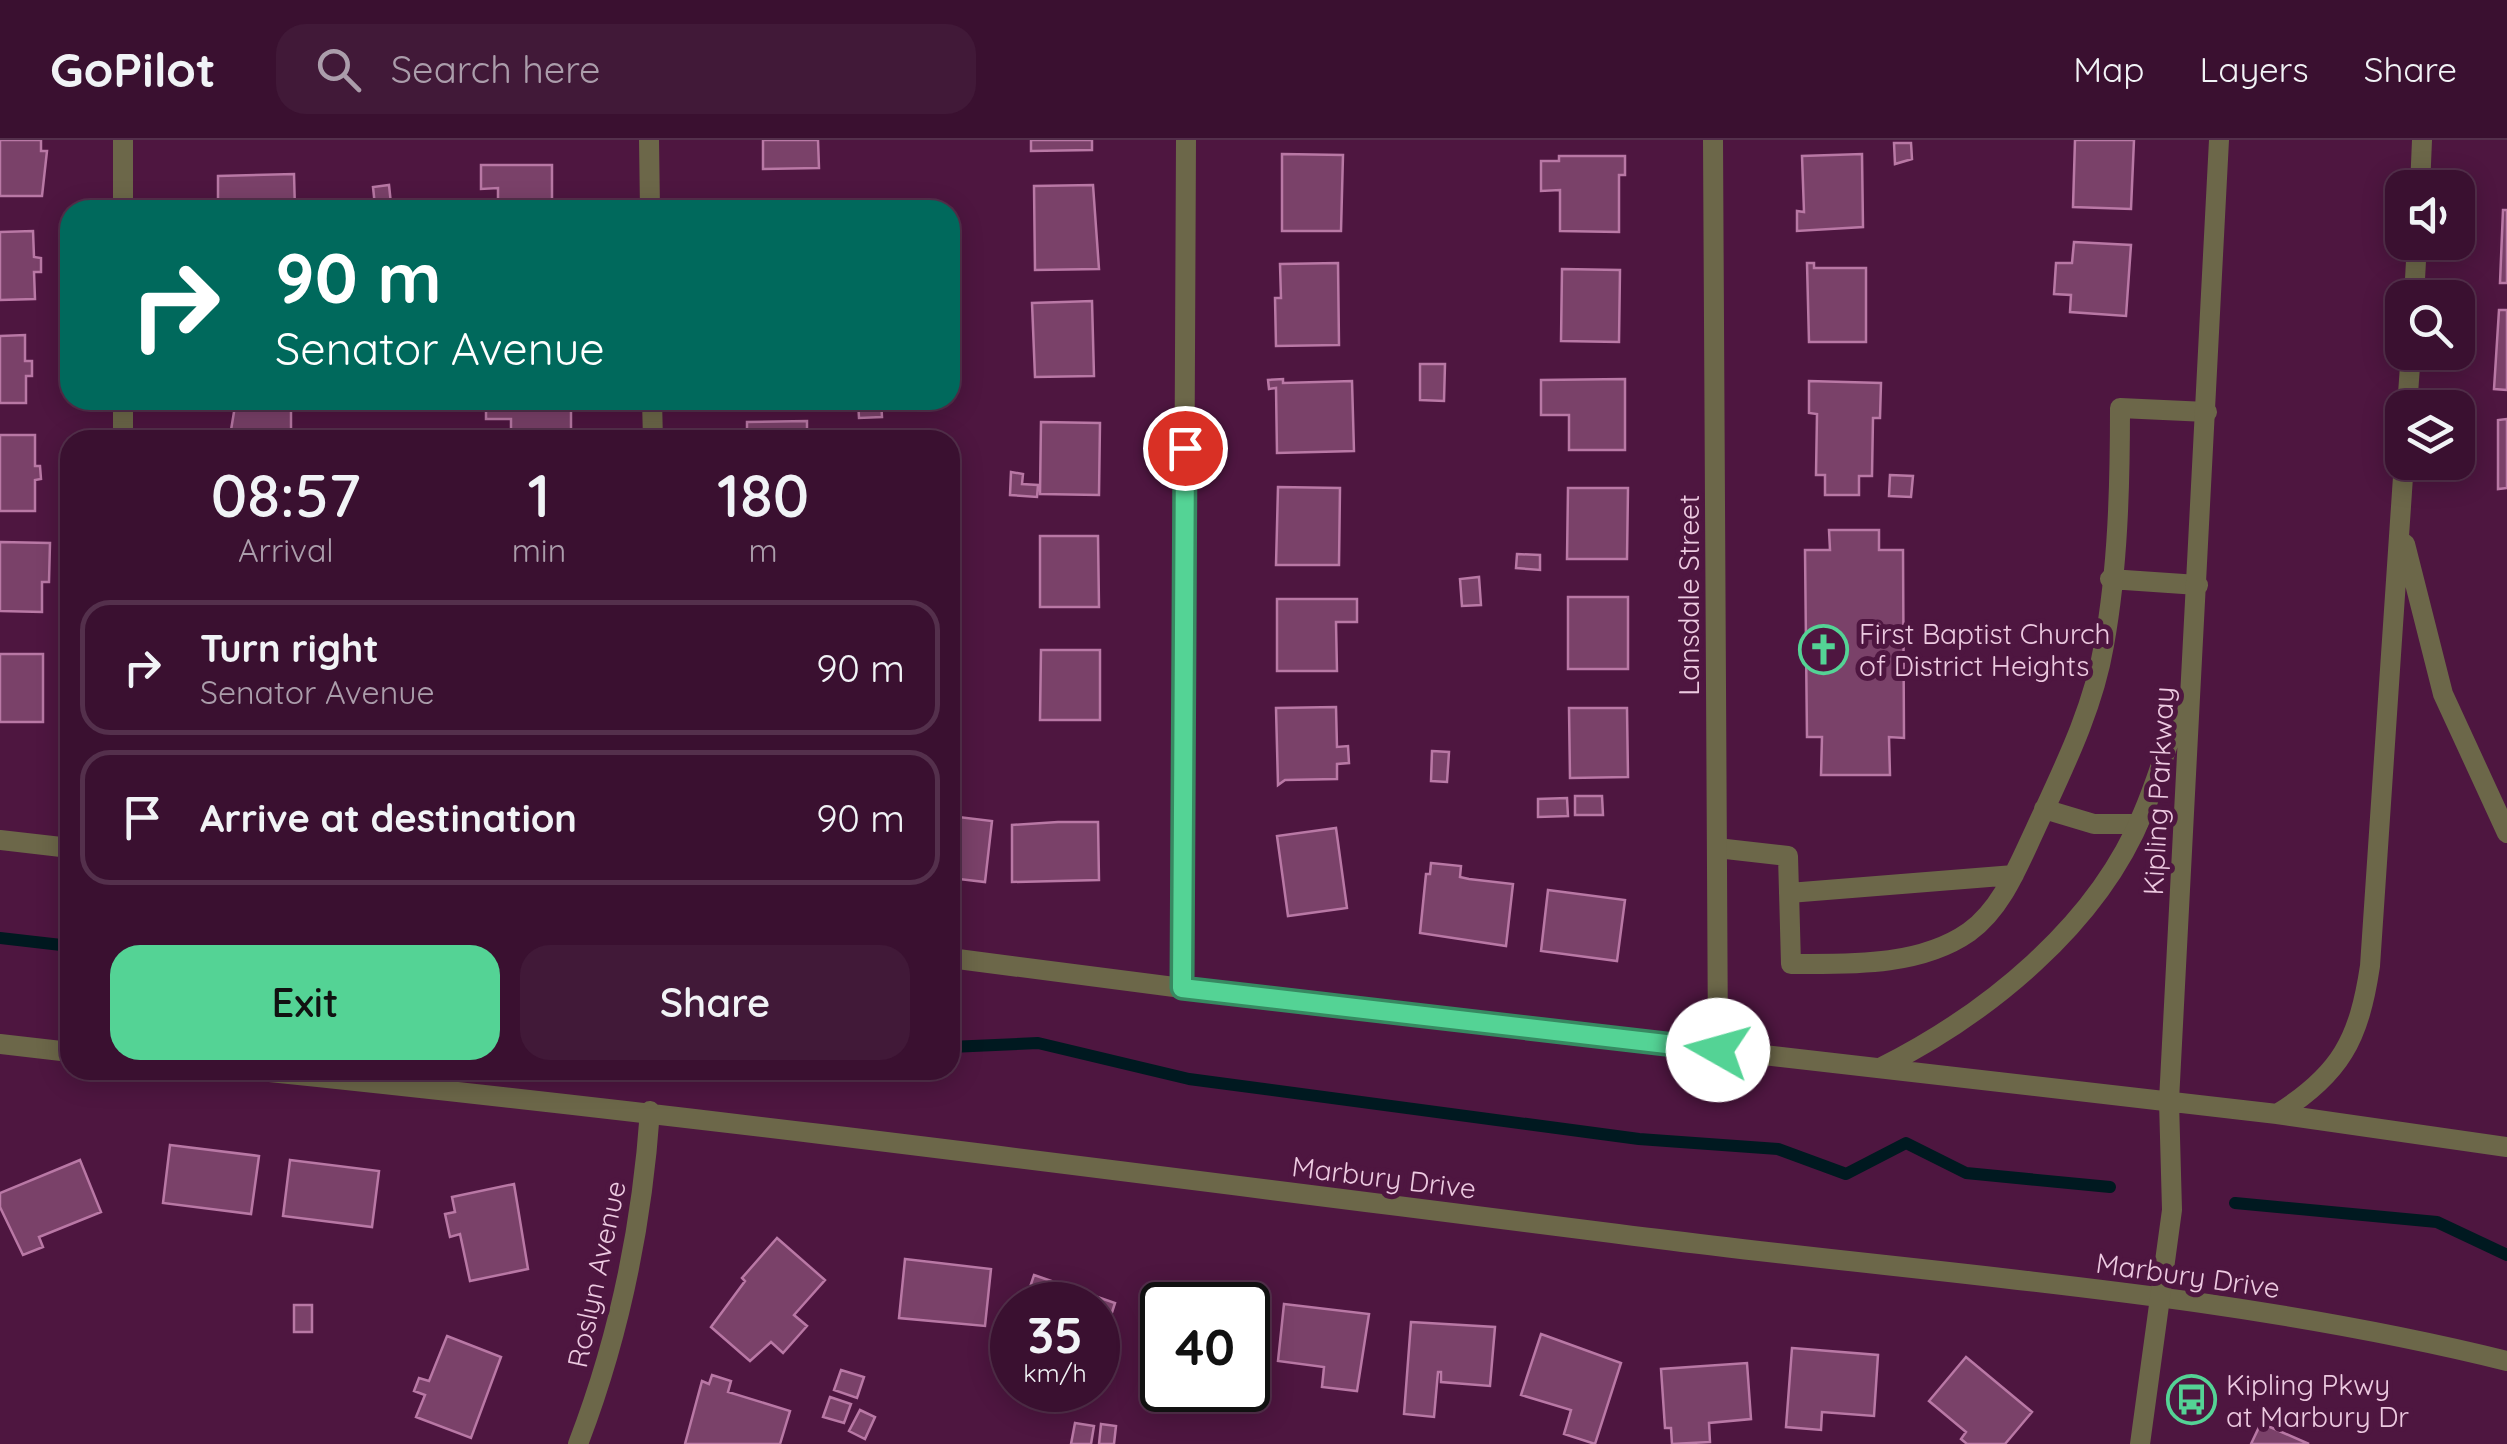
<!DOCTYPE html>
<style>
body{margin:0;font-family:Quicksand,sans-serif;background:#411938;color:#f1f3f6;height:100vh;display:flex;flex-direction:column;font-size:38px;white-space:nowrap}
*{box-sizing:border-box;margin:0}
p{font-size:32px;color:#ab9dab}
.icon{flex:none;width:55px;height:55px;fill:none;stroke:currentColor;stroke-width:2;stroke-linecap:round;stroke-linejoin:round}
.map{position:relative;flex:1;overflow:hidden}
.details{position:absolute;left:60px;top:290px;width:900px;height:650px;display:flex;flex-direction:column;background:#3a1030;border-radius:30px;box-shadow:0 5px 25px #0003,0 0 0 2px #54304c}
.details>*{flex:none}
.banner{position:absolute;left:60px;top:60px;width:900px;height:210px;border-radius:30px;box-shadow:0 5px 25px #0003,0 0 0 2px #54304c;background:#00695c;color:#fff;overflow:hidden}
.controls{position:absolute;left:2385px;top:30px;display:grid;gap:20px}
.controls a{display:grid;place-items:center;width:90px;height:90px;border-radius:20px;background:#3a1030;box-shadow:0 5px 25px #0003,0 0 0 2px #54304c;font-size:50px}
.speed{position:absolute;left:990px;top:1142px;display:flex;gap:20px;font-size:50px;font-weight:700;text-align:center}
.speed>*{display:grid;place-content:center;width:130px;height:130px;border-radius:50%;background:#3a1030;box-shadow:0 5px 25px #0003,0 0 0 2px #54304c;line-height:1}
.speed small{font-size:25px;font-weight:400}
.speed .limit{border:5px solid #111;border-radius:15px;background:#fff;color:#111}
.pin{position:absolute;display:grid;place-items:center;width:85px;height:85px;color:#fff;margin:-42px;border:5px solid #fff;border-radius:50%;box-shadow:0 2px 10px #0007}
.me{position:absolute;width:110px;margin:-55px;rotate:277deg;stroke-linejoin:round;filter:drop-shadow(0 0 8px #0008)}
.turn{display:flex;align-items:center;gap:35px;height:210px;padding:0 50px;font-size:45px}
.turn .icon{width:130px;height:130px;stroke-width:2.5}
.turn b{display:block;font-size:70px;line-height:85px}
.eta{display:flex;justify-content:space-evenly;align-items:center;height:170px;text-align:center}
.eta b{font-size:60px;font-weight:600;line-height:70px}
.cta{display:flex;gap:20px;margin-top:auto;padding:20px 50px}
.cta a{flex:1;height:115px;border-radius:30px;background:#54d395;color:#111;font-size:40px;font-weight:600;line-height:115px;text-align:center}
.cta a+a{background:#411938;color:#f1f3f6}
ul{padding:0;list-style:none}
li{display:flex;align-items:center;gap:30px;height:135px;margin:0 20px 15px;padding:0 30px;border:5px solid #54304c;border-radius:30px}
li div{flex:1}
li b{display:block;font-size:38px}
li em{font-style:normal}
header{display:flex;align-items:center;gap:60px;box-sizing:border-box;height:140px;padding:0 50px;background:#3a1030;border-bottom:2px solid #54304c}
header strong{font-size:48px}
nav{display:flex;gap:55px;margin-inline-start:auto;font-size:35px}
.search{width:700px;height:90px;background:#411938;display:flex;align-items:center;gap:25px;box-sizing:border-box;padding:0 35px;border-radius:30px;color:#ab9dab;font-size:38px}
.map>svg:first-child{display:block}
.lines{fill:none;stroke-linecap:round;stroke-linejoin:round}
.stream{stroke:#001920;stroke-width:12}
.building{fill:#7a4169;stroke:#b978a5;stroke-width:2.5}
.service{stroke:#6c6749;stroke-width:20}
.minor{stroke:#6c6749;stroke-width:20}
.tertiary{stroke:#6c6749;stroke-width:20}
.route-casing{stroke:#378961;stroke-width:25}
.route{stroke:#54d395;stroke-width:18}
.labels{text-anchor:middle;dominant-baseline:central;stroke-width:10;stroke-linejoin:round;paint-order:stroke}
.street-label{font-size:28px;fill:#edcae1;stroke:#4e1640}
.poi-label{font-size:28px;fill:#edcae1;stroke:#4e1640;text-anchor:start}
</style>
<header>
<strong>GoPilot</strong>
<div class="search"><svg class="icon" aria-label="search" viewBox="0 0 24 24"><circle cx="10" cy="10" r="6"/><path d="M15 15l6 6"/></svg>Search here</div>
<nav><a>Map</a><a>Layers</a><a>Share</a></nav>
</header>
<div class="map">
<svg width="2507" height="1304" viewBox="0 0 2507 1304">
<rect width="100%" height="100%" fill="#4e1640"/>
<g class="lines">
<path class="stream" d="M0 798 70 806
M950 907 1038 903 1189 939 1639 999 1778 1009 1846 1034 1906 1003 1966 1033 2110 1047
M2235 1063 2437 1082 2507 1115"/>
</g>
<path class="building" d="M0 0H41V11H47L42 56H0Z
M763 0H818L819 28 763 29Z
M1031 0H1092V10L1031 11Z
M2075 0H2134L2131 69 2073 67Z
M1894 3H1911L1912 19 1895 24Z
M1282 14 1343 15 1341 91H1282Z
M1862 14 1863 87 1797 91V71L1804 72 1802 16Z
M1559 16H1625V35H1619V92L1560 91V50L1541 51V21H1559Z
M481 25H552V70H498V48L481 49Z
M294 34 295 70H218V36Z
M389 45 391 64 375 66 373 47Z
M1093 45 1099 129 1035 130 1034 46Z
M754 63H811V70H754Z
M2503 70H2507V143H2500Z
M33 91 34 117 41 118V132H34L35 159 0 160V92Z
M2074 102 2131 105 2126 176 2070 172 2071 155 2054 154 2056 123H2072Z
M1338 123 1339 205 1276 206 1275 158H1281L1280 124Z
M1807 123H1814V128H1866V202H1809Z
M1562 129 1620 130 1619 202 1561 201Z
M1092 161 1094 236 1035 237 1032 163Z
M2499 170H2507V250L2494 249Z
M25 195V221H32V236H26V263H0V196Z
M1420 224H1445L1444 261 1420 260Z
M1283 239V243L1352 241 1354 311 1277 313 1276 248 1269 249 1268 240Z
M1625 239V310H1569V275H1541V240Z
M1809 241 1881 243 1880 278H1873L1872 336H1859V355H1825V335H1816L1817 274 1809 273Z
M236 260H291V300H236V290H231Z
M486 260H571V300H511V279H486Z
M858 260H881L882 277 859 278Z
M2507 279V348L2498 349V280Z
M807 281V300H747V282Z
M1041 282 1100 283 1099 355 1040 354Z
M0 295H35V326H40L41 339 35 340V371H0Z
M1011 332 1023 334 1022 344 1038 345 1037 357 1010 355Z
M1890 335 1913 336 1911 357 1889 356Z
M1278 347 1340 348 1339 425H1276Z
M1568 348H1628L1627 419H1567Z
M1829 390H1879V410H1903L1904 598 1889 597 1890 635H1821L1822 597H1807L1805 410H1830Z
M1040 396H1098L1099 467H1040Z
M0 402 50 403 49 442H42V472L0 471Z
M1517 414 1540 415V430L1516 428Z
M1479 437 1481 465 1462 466 1460 439Z
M1568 457H1628V529H1568Z
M1277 459H1357V482H1336L1337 531H1277Z
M1041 510H1100V580H1040Z
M0 514H43V582H0Z
M1336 567 1337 607 1348 606 1349 623 1337 624V639L1285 640 1278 645 1276 568Z
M1569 568H1627L1628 637 1570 638Z
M1432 611 1449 612 1447 642 1431 641Z
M1575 656H1602L1603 675H1575Z
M1567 658 1568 676 1538 677V659Z
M950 676 992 681 985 742 950 738Z
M1058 682H1098L1099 740 1012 742V685Z
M1336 688 1347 768 1288 776 1277 696Z
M1431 723 1461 726 1460 737 1469 739 1513 744 1506 806 1420 793 1426 734H1430Z
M1548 750 1625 760 1617 821 1541 811Z
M170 1005 259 1016 251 1074 163 1063Z
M80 1020 101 1072 39 1097 43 1107 23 1115 0 1067V1053Z
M290 1020 379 1031 372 1087 283 1076Z
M514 1044 528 1129 470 1141 460 1094 450 1097 445 1074 455 1072 452 1057Z
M777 1098 825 1140 794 1175 807 1186 783 1213 771 1202 750 1221 711 1187 745 1141 742 1138Z
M905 1119 991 1129 985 1186 899 1178Z
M1034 1135 1115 1163 1098 1216V1165H1024Z
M1284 1164 1369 1174 1357 1251 1322 1247 1324 1227 1278 1221Z
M294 1165H312V1192H294Z
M1162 1168V1226H1159L1154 1169Z
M1411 1182 1495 1187 1490 1246 1441 1242V1232H1438L1434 1277 1404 1274Z
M1541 1194 1621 1223 1595 1304 1564 1294 1571 1270 1521 1255Z
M447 1196 501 1217 471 1298 416 1277 425 1255 414 1251 419 1238 429 1241Z
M1792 1208 1878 1215 1874 1276 1822 1272 1821 1290 1786 1287Z
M1966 1217 2032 1272 2005 1304H1967L1961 1299 1966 1292 1929 1261Z
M1747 1223 1751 1279 1709 1283 1710 1302 1672 1304 1671 1288H1665L1661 1229Z
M841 1230 864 1237 857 1258 834 1250Z
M712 1235 731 1241 728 1252 790 1271 780 1304H685L702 1241 709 1244Z
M830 1257 851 1264 844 1283 823 1277Z
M860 1270 875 1277 865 1299 849 1291Z
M1075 1283 1094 1286 1091 1304H1071Z
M2261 1283 2309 1304H2251Z
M1101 1284 1116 1286 1114 1304H1099Z"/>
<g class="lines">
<path class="service" d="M2110 439 2198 445
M2044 669 2094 684H2138
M1717 708 1788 716 1791 824C1848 824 1919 827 1969 792 2002 768 2018 726 2035 690 2062 631 2093 570 2104 505 2118 428 2120 345 2120 268L2207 272
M1789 753 2014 735"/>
<path class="minor" d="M123 0V70
M649 0 650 70
M1713 0 1718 910
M123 260V300
M652 260 653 300
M1182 848 1186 0
M0 904 70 912
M250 930C721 978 1189 1040 1659 1099 1942 1135 2229 1152 2507 1221
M578 1304C620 1195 642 1087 650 971"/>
<path class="tertiary" d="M2420 48 2422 0
M2414 158 2417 102
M2407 268 2411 212
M2405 404 2443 554 2507 693
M0 700 70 708
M950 818 1182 848 2277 974 2507 1007
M1880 928C1986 875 2097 786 2143 673 2159 636 2170 596 2183 558
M2277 974C2341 934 2359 899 2370 826L2404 322
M2140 1304 2172 1070 2169 961 2219 0"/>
</g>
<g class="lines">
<defs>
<path id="route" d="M1185 308 1182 848 1718 910"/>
</defs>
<use href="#route" class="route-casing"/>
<use href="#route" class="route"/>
</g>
<defs>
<symbol id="church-ring" viewBox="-11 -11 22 22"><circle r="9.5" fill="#4e1640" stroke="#54d395" stroke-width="1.5"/><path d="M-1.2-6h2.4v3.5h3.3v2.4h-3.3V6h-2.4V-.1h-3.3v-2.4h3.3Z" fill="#54d395"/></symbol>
<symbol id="bus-ring" viewBox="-11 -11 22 22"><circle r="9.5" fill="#4e1640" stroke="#54d395" stroke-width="1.5"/><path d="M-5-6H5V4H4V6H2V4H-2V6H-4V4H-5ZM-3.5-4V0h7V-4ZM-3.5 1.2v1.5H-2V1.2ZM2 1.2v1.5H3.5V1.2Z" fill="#54d395"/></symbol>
</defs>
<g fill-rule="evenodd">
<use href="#church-ring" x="1796" y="482" width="55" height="55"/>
<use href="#bus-ring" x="2164" y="1232" width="55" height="55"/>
</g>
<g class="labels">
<g class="street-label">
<text transform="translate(1688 455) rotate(-90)">Lansdale Street</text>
<text transform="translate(2158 651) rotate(-87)">Kipling Parkway</text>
<text transform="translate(1384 1037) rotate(7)">Marbury Drive</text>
<text transform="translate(596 1134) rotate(-78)">Roslyn Avenue</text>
<text transform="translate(2188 1135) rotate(8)">Marbury Drive</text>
</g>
<g class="poi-label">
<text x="1859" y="493">First Baptist Church<tspan x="1859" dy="32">of District Heights</tspan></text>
<text x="2226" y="1244">Kipling Pkwy<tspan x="2226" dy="32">at Marbury Dr</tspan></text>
</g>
</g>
</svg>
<div class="controls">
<a><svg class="icon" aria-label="sound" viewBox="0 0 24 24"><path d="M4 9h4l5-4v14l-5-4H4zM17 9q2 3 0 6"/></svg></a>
<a><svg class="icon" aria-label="search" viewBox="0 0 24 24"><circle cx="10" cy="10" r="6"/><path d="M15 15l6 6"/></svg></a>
<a><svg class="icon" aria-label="layers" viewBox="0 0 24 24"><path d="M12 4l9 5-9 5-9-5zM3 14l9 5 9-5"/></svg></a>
</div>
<div class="speed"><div>35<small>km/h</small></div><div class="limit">40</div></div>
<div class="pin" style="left:1185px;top:308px;background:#d93025"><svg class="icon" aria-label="arrive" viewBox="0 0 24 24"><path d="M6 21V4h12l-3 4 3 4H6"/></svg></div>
<svg class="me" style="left:1718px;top:910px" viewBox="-20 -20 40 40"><circle r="19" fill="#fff"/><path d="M0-13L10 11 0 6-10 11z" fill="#54d395"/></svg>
<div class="banner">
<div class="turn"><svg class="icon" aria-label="right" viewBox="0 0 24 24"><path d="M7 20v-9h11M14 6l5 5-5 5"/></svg><div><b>90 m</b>Senator Avenue</div></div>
</div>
<section class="details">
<div class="eta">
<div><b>08:57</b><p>Arrival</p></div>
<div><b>1</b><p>min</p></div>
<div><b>180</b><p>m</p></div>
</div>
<ul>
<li><svg class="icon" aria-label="right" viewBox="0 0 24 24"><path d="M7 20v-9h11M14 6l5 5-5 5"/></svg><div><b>Turn right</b><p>Senator Avenue</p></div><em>90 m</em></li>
<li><svg class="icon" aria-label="arrive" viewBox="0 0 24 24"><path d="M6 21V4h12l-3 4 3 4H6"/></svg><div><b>Arrive at destination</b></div><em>90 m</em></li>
</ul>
<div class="cta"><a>Exit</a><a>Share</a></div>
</section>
</div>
